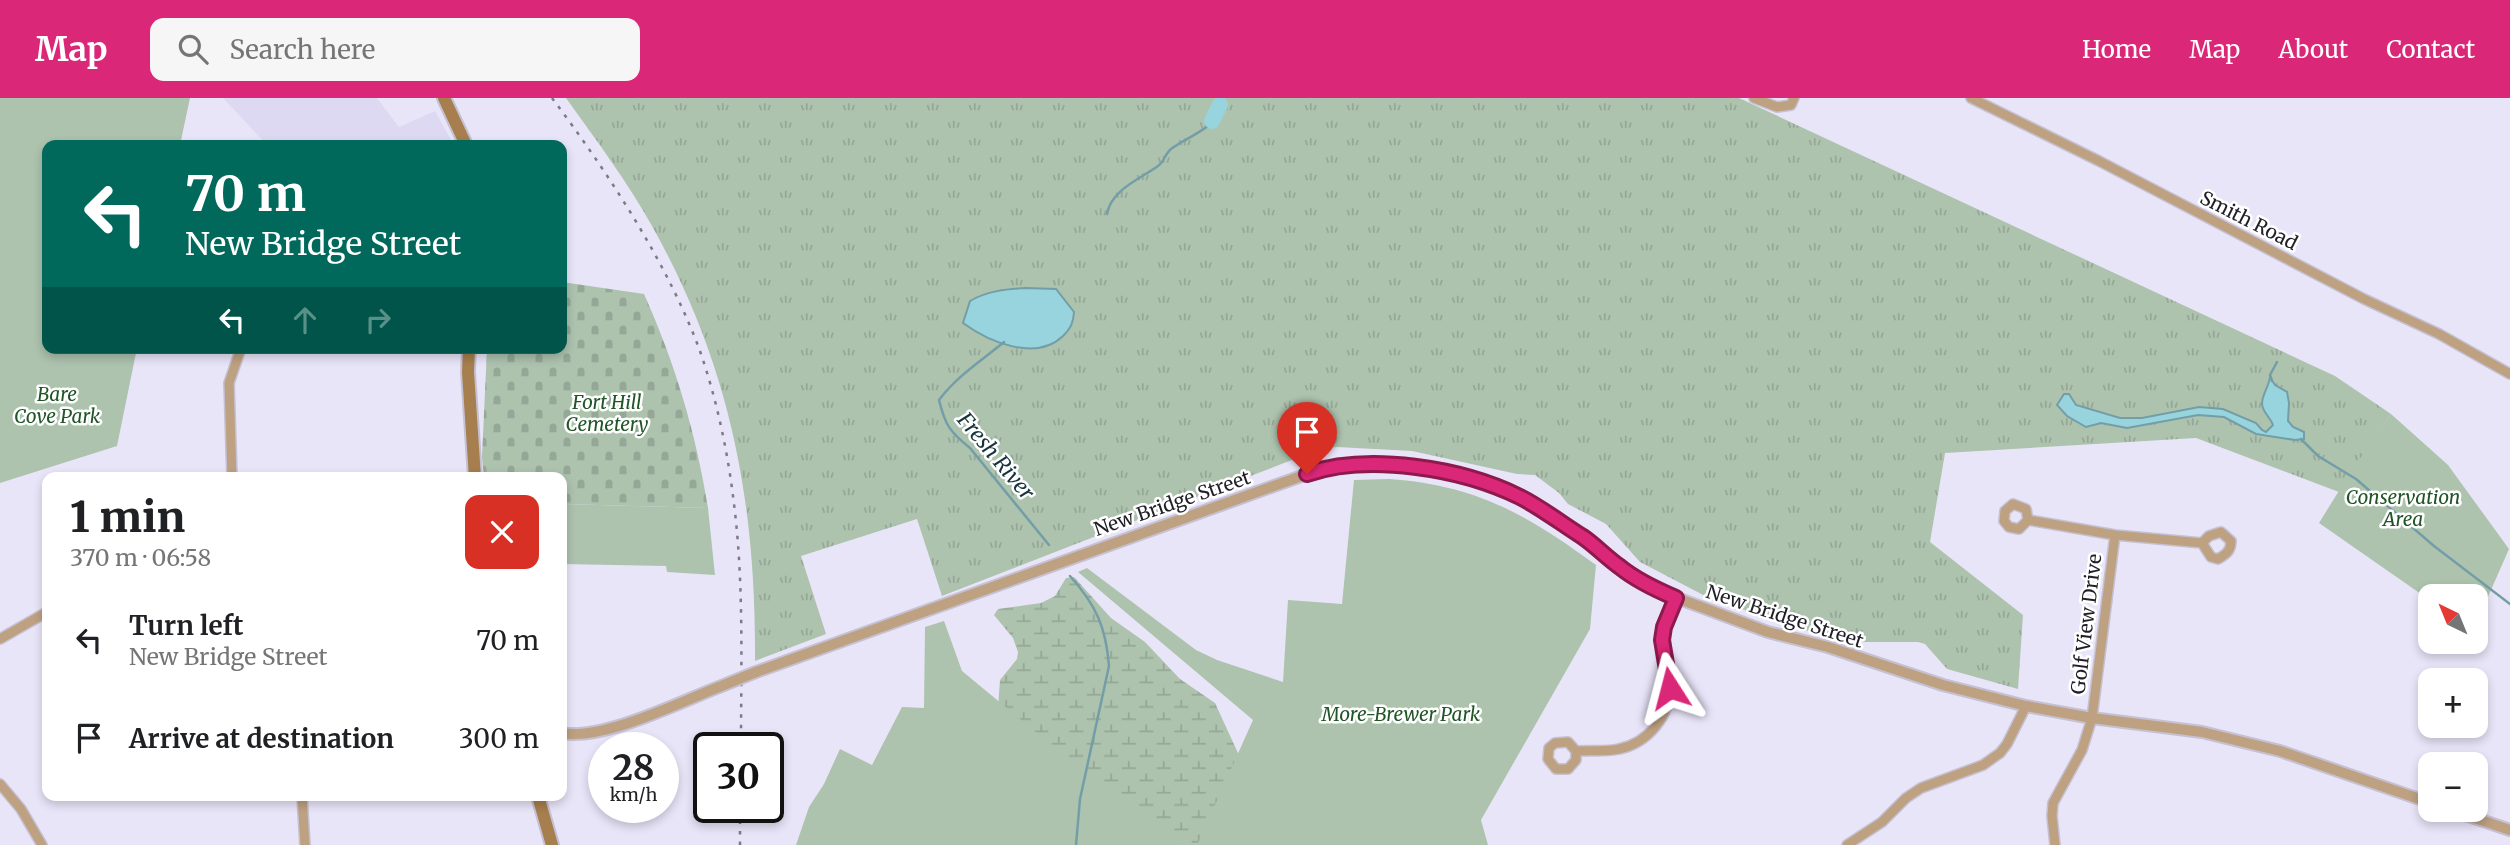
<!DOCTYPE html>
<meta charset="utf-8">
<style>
body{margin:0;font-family:Merriweather,serif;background:#f6f6f6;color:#202124;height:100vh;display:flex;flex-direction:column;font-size:26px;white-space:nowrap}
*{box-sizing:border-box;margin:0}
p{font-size:23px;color:#757577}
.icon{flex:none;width:38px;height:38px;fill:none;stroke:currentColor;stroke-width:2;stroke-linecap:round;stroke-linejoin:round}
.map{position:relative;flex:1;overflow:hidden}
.side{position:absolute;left:42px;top:374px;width:525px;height:329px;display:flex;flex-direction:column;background:#fff;border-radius:14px;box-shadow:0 4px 10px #0003}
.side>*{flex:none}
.guide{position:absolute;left:42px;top:42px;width:525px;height:214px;border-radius:14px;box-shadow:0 4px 10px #0003;background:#00695c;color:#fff;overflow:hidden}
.needle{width:46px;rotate:317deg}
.tools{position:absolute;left:2418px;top:486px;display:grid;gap:14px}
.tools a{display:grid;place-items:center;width:70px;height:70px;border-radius:14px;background:#fff;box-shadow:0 4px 10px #0003;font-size:35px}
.speed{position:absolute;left:588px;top:634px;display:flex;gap:14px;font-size:35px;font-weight:700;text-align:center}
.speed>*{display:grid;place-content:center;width:91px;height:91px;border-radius:50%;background:#fff;box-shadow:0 4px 10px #0003;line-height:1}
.speed small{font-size:18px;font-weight:400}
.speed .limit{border:4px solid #111;border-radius:10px;background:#fff;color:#111}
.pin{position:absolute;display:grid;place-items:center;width:60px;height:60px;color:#fff;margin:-72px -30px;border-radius:50% 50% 50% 0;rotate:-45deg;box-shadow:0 0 7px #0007}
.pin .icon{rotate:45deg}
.me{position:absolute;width:77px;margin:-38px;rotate:351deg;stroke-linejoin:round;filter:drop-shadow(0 0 5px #0008)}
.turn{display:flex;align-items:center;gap:24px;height:147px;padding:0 28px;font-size:32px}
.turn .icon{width:91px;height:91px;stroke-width:2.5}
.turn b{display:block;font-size:49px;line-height:60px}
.lanes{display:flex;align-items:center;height:66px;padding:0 28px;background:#0003;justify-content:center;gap:35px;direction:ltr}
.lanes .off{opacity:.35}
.round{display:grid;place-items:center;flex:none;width:74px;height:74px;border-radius:14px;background:#f6f6f6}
.summary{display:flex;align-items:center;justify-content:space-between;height:119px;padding:0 28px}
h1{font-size:42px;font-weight:800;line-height:52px}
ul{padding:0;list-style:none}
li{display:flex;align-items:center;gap:21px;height:98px;padding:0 28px}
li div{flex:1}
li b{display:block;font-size:26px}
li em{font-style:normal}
header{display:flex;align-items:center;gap:42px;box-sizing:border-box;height:98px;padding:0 35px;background:#db2777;color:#fff}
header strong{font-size:33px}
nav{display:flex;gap:38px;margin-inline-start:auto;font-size:24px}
.search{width:490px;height:63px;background:#f6f6f6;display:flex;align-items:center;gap:18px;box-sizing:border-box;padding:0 24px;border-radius:14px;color:#757577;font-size:26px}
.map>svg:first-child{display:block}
.built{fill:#ded9f3}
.grass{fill:url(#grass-tufts)}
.wetland{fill:url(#wetland-marsh)}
.cemetery{fill:url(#cemetery-stones)}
.green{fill:#adc3ae}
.water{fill:#98d4de;stroke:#749ea7;stroke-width:2}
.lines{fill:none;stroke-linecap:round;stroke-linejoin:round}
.stream{stroke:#749ea7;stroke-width:2.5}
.river{stroke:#98d4de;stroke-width:16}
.minor-casing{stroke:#c5c1d3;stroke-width:12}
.tertiary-casing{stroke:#c5c1d3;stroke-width:14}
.secondary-casing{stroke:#c5c1d3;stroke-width:16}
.minor{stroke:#bea181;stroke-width:9}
.tertiary{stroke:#bea181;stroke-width:10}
.secondary{stroke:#a77e4d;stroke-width:12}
.rail{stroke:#7d7a87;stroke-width:2.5;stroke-dasharray:3.5 7;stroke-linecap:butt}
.tertiary-bridge-casing{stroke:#c5c1d3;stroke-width:14;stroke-linecap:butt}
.tertiary-bridge{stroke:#bea181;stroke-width:10}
.route-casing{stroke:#8e194d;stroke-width:18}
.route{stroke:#db2777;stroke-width:12}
.labels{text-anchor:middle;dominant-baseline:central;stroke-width:5;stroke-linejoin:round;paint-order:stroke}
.street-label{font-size:19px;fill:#201f26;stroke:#fff}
.park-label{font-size:19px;font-style:italic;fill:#215527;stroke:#fff}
.water-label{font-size:21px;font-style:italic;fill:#16353a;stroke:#fff}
</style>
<header>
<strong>Map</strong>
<div class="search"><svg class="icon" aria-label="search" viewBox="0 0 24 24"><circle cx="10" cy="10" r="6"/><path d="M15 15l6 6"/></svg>Search here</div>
<nav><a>Home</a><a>Map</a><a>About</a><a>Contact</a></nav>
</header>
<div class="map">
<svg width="2510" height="747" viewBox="0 0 2510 747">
<defs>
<pattern id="grass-tufts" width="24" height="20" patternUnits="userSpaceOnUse" patternTransform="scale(1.75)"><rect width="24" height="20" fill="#adc3ae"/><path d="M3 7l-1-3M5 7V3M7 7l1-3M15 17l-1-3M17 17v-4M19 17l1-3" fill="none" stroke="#95a796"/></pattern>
<pattern id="wetland-marsh" width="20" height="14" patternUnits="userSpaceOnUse" patternTransform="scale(1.75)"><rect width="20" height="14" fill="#adc3ae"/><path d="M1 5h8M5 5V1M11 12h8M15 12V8" fill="none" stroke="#95a796"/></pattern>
<pattern id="cemetery-stones" width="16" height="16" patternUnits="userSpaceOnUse" patternTransform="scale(1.75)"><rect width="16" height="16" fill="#adc3ae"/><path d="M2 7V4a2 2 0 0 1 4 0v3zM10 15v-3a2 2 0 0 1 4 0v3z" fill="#95a796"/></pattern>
</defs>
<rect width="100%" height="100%" fill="#e9e5f9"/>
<path class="built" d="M223 0H377L399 29 435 13 454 47H267Z"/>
<path class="grass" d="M566 0H1739L2335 278 2391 316 2339 394 2196 340 1945 355 1930 444 2023 517 2018 591 1947 571 1925 546 1918 544H1851L1797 530 1707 499 1640 464 1606 426 1568 406 1559 395 1535 377 1517 376 1412 353 1337 349 1320 351 942 498 917 421 801 458 826 536 755 563C756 404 731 269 652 128 627 83 596 42 566 0Z"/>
<path class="wetland" d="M1074 479 1111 520 1145 544 1180 581 1215 605 1243 666 1311 747H916L998 610 1000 582 1017 561 1018 554 1013 540 994 517 998 511 1041 505 1055 498 1066 480Z"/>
<path class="cemetery" d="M562 184 644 196C675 265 696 335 708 410L562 406V380H484L482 359 487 250H562Z"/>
<path class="green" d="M0 0H190L180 47H47V250H137L117 348 0 385Z
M2391 316 2448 367 2509 451 2476 526V499H2431V503L2319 425 2350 375Z
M1389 381C1476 387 1528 417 1596 467L1590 531 1481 722 1488 747H1197L1253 622 1078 474 1087 470 1196 552 1217 562 1283 584 1288 502 1342 506 1354 382Z
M562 406 708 410 715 477 667 474 666 468 562 466Z
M944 523 962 573 1141 721 1185 747H796L809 709 824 686 840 651 872 667 902 609 924 610 925 529Z"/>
<path class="water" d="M1026 190 1056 191 1074 214C1073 225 1071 230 1063 238 1036 264 989 244 963 225L970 203C987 193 1006 191 1026 190Z
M2270 279 2275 287 2287 294 2289 305 2288 323 2293 329 2304 334V341L2295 342 2256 336 2224 319 2198 317 2127 330 2101 325 2086 329 2067 318 2057 307 2064 296H2069L2076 307 2120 320H2142L2199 309 2223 311 2256 325 2262 332 2266 334 2273 327C2271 321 2265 316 2263 310 2259 301 2269 289 2270 279Z"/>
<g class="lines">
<path class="stream" d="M1107 116C1111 92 1140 81 1158 68 1164 64 1165 56 1171 51 1183 42 1197 37 1209 27
M1004 244C981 263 957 278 939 302 945 327 950 334 970 350L1049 447
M2272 283 2270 277 2277 264
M2301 341 2318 358 2356 381 2434 448 2510 506
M1070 478C1096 507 1106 529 1109 568L1080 701 1076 747"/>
<path class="river" d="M1212 23 1220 7"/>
<defs>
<path id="minor" d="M1754 0 1777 9 1791 7 1794 0
M1971 0 2099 63 2364 201 2439 236 2510 276
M232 380 229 285 241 250
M2028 422 2026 411 2013 406 2005 413 2004 423 2009 429 2019 431 2028 422 2115 437 2092 620 2082 652 2053 705 2052 718 2055 747
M2115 437 2202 445 2209 438 2221 434 2231 443C2231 453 2226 456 2218 461L2211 459 2202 445
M0 541 47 514
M1576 653V662L1568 671H1556L1548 661 1549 650 1555 645 1568 644 1576 653C1590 652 1606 654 1619 651 1648 645 1670 618 1670 589 1671 572 1662 557 1662 541 1662 527 1671 513 1676 500
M0 686 21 711 42 747
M302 698 305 747
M1847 747 1882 724 1906 700 1921 690 1983 667 2000 655 2007 646 2026 608"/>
<path id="tertiary" d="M756 574 1324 370 1390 367 1450 375 1519 399 1587 442 1630 476 1669 497 1768 534 1828 549 1943 587 2026 608 2092 620 2202 634 2280 653 2431 705
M562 635C602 643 680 604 719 589
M2451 712 2510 732"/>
<path id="secondary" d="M444 0 466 47
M469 250 468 274 475 380
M538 698 552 747"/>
</defs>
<use href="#minor" class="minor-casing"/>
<use href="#tertiary" class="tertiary-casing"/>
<use href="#secondary" class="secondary-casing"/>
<use href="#minor" class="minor"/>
<use href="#tertiary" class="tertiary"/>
<use href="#secondary" class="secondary"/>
<path class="rail" d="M552 0C607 73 670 169 701 256 717 303 728 355 734 406 744 486 741 568 741 649
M740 747V709"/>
<defs>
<path id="tertiary-bridge" d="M719 589 756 574"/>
</defs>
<use href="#tertiary-bridge" class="tertiary-bridge-casing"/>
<use href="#tertiary-bridge" class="tertiary-bridge"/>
</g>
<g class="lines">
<defs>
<path id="route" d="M1307 376C1368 355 1462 370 1520 399 1542 410 1562 426 1583 439 1596 448 1607 460 1620 469 1636 482 1657 492 1676 500L1664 529 1662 542 1670 590"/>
</defs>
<use href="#route" class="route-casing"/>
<use href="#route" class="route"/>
</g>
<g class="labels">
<g class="street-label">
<text transform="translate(2249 122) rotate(27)">Smith Road</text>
<text transform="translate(1172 405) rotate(-19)">New Bridge Street</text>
<text transform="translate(1785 518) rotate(18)">New Bridge Street</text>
<text transform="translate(2086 526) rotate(-83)">Golf View Drive</text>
</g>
<g class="park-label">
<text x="57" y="296">Bare<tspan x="57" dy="22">Cove Park</tspan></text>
<text x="607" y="304">Fort Hill<tspan x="607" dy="22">Cemetery</tspan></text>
<text x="2403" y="399">Conservation<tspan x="2403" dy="22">Area</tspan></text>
<text x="1401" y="616">More-Brewer Park</text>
</g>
<g class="water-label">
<text transform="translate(996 358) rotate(50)">Fresh River</text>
</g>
</g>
</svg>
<div class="tools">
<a><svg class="needle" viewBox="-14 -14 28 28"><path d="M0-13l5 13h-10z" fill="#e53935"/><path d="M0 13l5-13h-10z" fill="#757577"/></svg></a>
<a>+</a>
<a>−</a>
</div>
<div class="speed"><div>28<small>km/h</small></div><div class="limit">30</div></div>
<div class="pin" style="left:1307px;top:376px;background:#d93025"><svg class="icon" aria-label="arrive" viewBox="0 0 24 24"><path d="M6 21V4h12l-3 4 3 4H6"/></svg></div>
<svg class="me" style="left:1670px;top:590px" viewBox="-20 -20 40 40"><path d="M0-17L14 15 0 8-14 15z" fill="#db2777" stroke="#fff" stroke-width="4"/></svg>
<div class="guide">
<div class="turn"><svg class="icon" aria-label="left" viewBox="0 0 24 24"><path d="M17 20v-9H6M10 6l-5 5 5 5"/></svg><div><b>70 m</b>New Bridge Street</div></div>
<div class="lanes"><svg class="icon" aria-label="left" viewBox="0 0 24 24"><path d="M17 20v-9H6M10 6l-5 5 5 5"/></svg><svg class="icon off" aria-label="ahead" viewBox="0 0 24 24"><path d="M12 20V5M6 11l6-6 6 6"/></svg><svg class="icon off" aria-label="right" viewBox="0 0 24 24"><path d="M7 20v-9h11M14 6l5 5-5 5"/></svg></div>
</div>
<section class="side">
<div class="summary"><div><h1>1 min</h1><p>370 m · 06:58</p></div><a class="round" style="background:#d93025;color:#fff"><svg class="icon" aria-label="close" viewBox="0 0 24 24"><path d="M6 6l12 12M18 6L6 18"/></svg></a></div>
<ul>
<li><svg class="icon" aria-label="left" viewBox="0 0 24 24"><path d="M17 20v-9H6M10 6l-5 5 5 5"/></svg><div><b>Turn left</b><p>New Bridge Street</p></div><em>70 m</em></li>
<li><svg class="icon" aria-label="arrive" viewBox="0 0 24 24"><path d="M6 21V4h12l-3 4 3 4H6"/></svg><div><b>Arrive at destination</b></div><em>300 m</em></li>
</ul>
</section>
</div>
